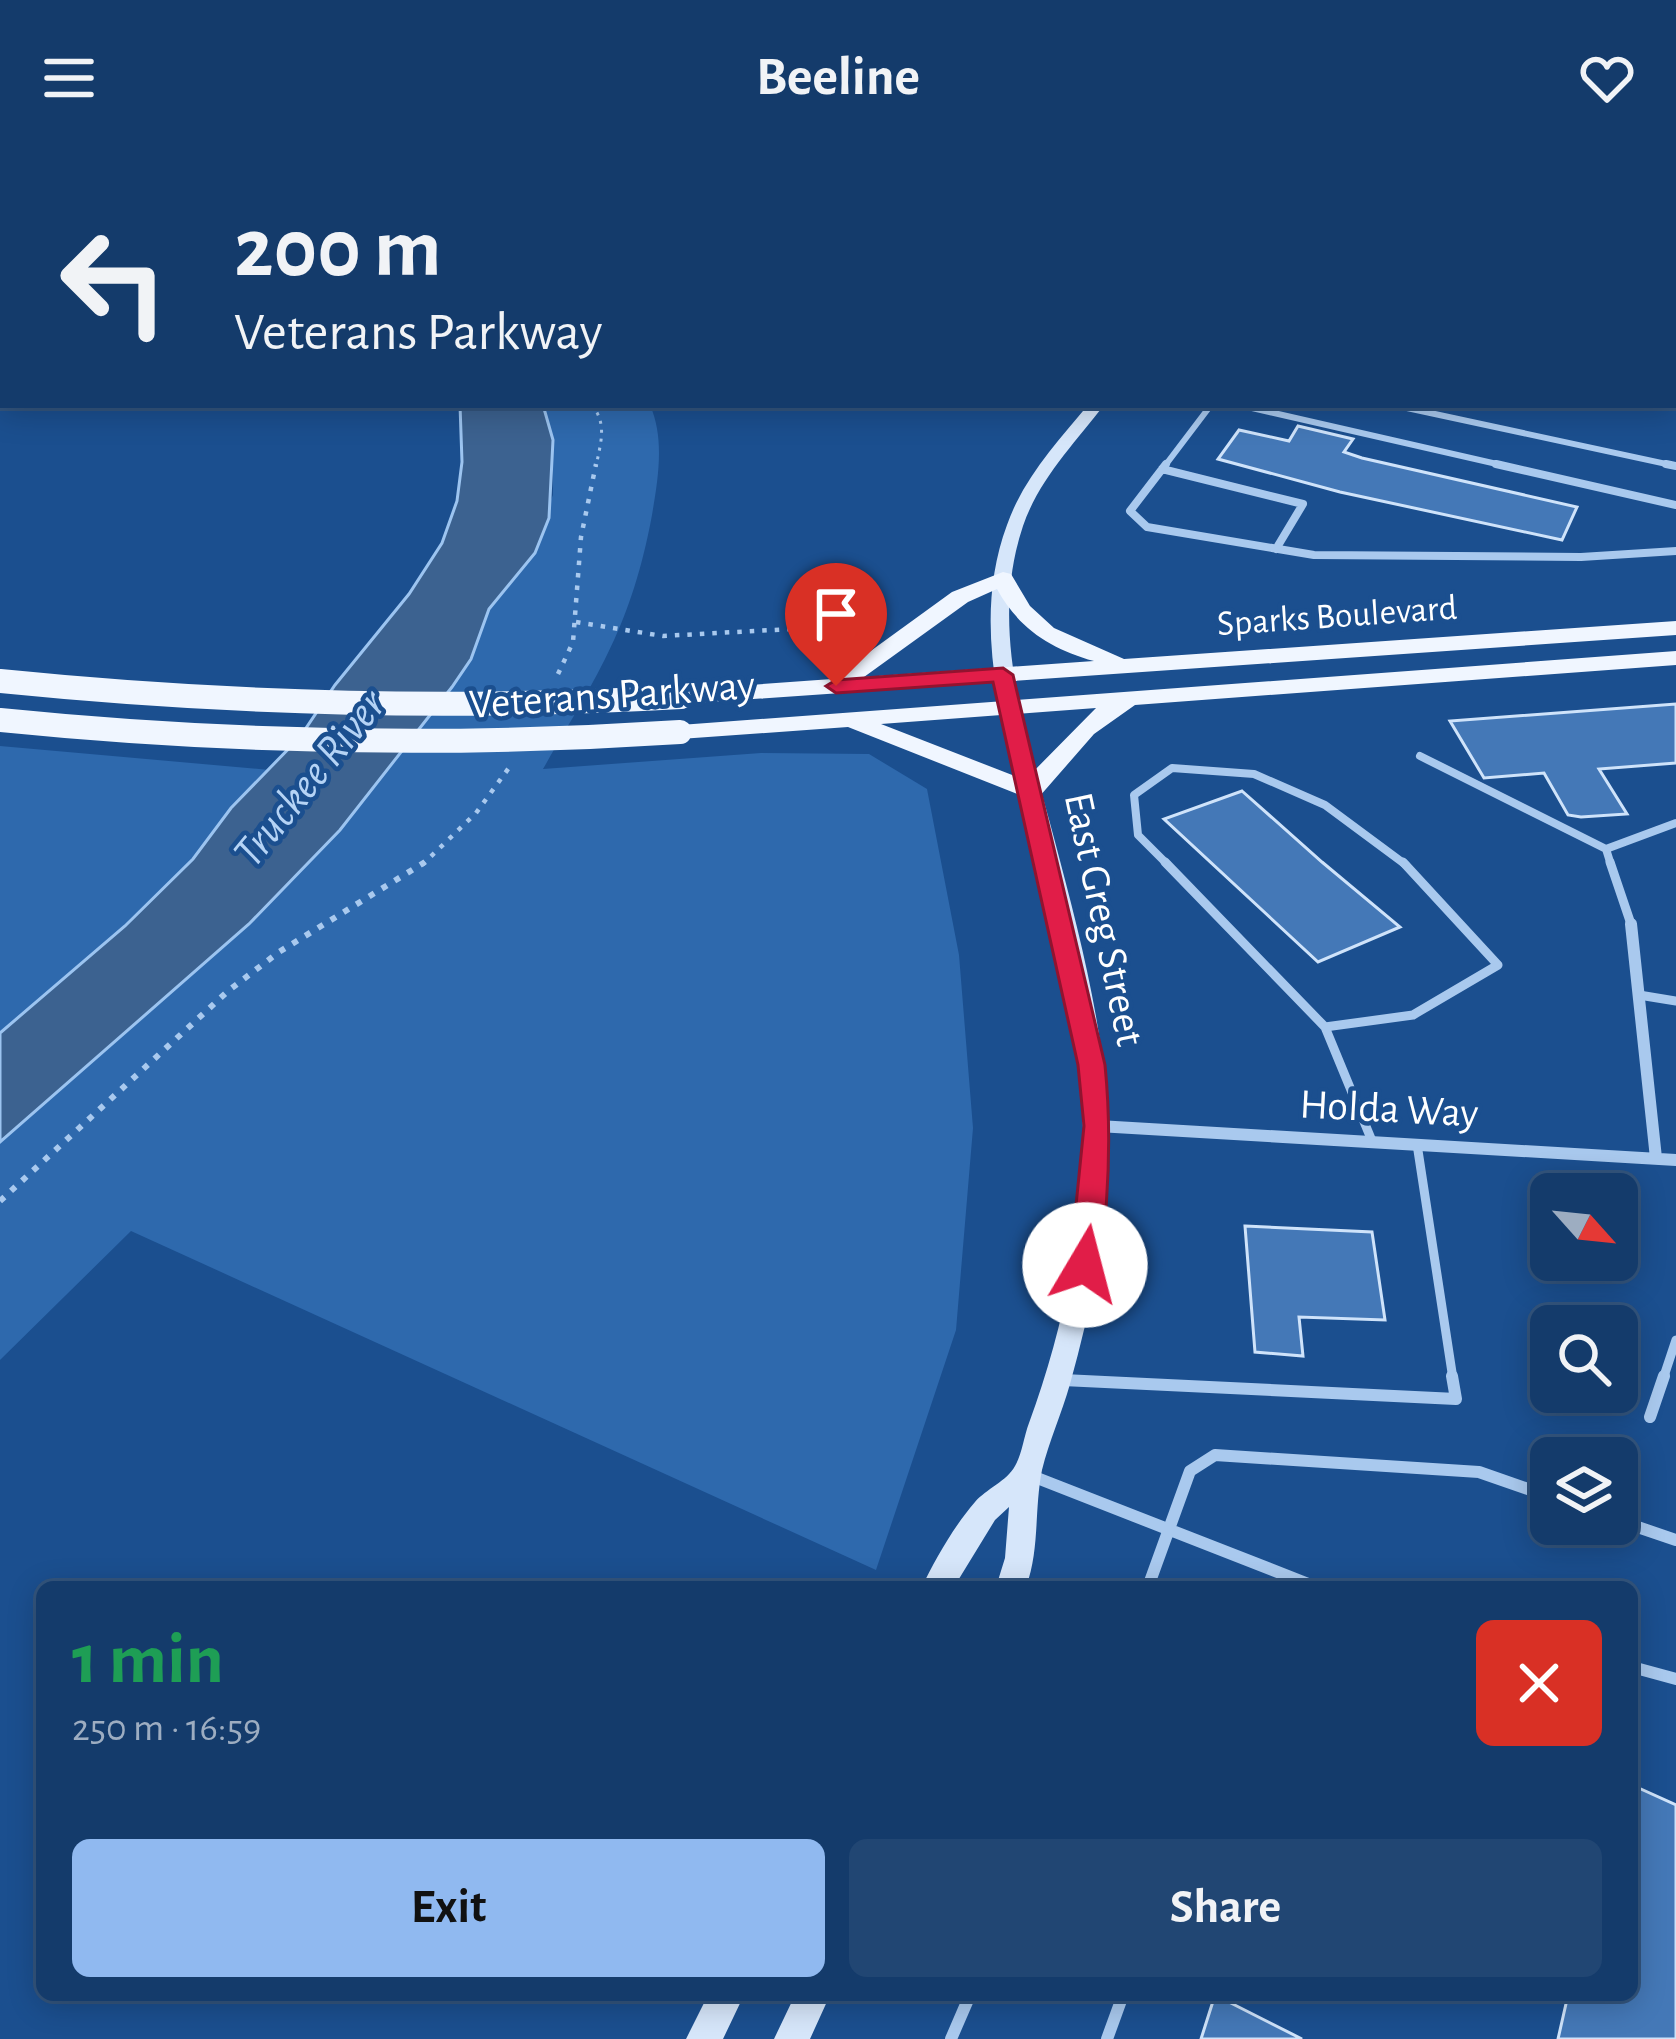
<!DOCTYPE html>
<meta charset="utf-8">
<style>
body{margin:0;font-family:"Alegreya Sans",sans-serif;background:#214673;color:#f1f3f6;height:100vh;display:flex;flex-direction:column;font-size:45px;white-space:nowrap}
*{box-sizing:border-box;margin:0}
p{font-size:39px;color:#9dadc1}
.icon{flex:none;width:66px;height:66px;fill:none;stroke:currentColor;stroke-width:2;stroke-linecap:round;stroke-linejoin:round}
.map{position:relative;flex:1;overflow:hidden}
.sheet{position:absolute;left:36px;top:1425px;width:1602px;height:420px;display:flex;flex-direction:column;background:#143b6b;border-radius:18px;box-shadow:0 6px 30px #0003,0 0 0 3px #33557e}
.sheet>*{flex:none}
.guide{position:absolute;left:0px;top:0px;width:1677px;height:252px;box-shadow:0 6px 30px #0003,0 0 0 3px #33557e;background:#143b6b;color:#f1f3f6;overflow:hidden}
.needle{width:78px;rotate:117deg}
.controls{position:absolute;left:1530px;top:1017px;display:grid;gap:24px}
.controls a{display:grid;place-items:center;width:108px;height:108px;border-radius:18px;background:#143b6b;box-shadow:0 6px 30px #0003,0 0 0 3px #33557e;font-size:60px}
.pin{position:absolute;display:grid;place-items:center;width:102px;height:102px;color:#fff;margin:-123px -51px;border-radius:50% 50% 50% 0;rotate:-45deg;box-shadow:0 0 12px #0007}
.pin .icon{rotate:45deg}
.me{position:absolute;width:132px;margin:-66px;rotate:8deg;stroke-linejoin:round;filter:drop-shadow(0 0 9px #0008)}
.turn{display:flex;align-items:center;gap:42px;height:252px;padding:0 36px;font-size:54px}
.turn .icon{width:156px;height:156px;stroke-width:2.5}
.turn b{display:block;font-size:84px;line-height:102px}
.round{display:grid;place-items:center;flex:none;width:126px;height:126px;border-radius:18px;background:#214673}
.head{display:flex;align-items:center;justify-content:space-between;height:204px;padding:0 36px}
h1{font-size:72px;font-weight:700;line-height:90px;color:#1e9e55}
.cta{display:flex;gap:24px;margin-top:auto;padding:24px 36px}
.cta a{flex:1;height:138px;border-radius:18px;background:#90b9f0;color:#111;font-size:48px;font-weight:700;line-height:138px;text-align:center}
.cta a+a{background:#214673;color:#f1f3f6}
header{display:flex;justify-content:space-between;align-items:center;height:156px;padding:0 36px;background:#143b6b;font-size:54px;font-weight:700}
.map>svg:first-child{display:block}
.green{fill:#2e69ad}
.water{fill:#3c6290;stroke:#9cc4f0;stroke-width:3}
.building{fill:#4478b7;stroke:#cfe3fa;stroke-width:3}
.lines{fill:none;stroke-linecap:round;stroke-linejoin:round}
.path-far2{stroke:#a9c9ee;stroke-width:3;stroke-dasharray:3 6;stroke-linecap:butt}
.path-far1{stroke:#a9c9ee;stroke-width:4.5;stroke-dasharray:4.5 8;stroke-linecap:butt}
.path{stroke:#a9c9ee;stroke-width:6;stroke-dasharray:6 9;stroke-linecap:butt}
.service-far3{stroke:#a9c9ee;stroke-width:6}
.service-far2{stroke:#a9c9ee;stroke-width:8}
.service-far1{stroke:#a9c9ee;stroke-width:9}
.service{stroke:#a9c9ee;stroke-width:12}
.minor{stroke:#a9c9ee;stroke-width:12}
.secondary{fill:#d6e6fa;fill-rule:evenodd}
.primary{fill:#f0f6ff;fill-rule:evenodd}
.primary-bridge{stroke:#f0f6ff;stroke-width:24}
.route{fill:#e11d48;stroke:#92132f;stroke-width:3}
.labels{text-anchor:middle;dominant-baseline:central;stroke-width:9;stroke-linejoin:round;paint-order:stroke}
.far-street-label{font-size:36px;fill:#fff;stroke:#1b4f8f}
.street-label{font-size:42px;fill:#fff;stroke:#1b4f8f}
.water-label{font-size:45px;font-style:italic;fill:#b5d3f5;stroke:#1b4f8f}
</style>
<header><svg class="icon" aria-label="menu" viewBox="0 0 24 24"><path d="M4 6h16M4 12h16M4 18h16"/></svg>Beeline<svg class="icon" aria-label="heart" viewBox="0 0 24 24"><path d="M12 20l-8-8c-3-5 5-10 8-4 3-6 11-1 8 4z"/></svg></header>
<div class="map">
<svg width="1676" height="1883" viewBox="0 0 1676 1883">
<rect width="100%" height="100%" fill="#1b4f8f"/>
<path class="green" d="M543 249H650C665 283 658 323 652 359 631 471 598 518 543 613L761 597 869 598 927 633 959 799 973 972 956 1174 876 1414 131 1075 0 1204V986L249 768 340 674 452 531 471 503 489 453 517 420 553 339V284Z
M0 590 270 614C241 642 219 674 192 704 135 768 65 822 0 877Z"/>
<path class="water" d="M460 249H543L553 284 549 362 535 397 489 453 471 503 452 531 340 674 249 768 0 986V877L125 770 193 703 231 652 300 581 335 529 409 438 442 387 457 345 462 306Z"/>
<path class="building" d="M1298 270 1353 283 1344 296 1362 302 1577 351 1562 384 1340 336 1218 303 1239 274 1289 285Z
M1676 548V607L1599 613 1627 658 1581 661 1568 659 1544 617 1484 622 1450 565Z
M1242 635 1322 706 1400 771 1318 806 1164 663Z
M1245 1070 1372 1076 1385 1164 1299 1161 1303 1200 1255 1196Z
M1632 1629 1676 1649V1883H1558L1568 1839H1632Z
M1215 1839 1302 1883H1201Z"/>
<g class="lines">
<path class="path-far2" d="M592 249C608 269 600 288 596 311"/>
<path class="path-far1" d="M576 466 663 480 809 472 867 478
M558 518 573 486 581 381 596 308
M422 709 476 657 511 609"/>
<path class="path" d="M0 1045 228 835 279 796 425 706"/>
<path class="service-far3" d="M903 0 918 3
M1239 249 1510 311
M1393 249 1676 310
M1164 311 1211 249"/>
<path class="service-far2" d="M1166 308 1130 355 1147 371 1314 399 1581 401 1676 395
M1496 308 1676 349
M1666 308 1676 310
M1162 313 1303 348 1276 393
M1420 600 1606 693 1611 709
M1606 693 1676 667
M1168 709 1138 679 1134 639 1172 612 1254 618 1325 649 1406 709"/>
<path class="service-far1" d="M1165 706 1325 871
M1610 706 1631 768
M1639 839 1676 845
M1325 871 1372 985
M1325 871 1413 859 1498 809 1403 706
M1417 988 1453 1223
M1663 1223 1676 1184"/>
<path class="service" d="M1063 1224 1456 1243 1452 1220
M1650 1261 1664 1220
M1032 1320 1316 1431
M1617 1364 1676 1384
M1148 1431 1190 1315 1215 1299 1479 1316 1551 1341
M1632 1511 1676 1523
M951 1883 970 1839
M1107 1883 1123 1839"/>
<path class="minor" d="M1631 768 1656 1002
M1098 970 1676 1004"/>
<path class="secondary" d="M1088 249H1104C1075 287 1039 323 1023 370 988 474 1027 580 1054 682 1077 769 1101 858 1107 949 1114 1043 1095 1138 1070 1228 1062 1257 1049 1285 1042 1314 1034 1354 1040 1393 1026 1431H996L1005 1402 1009 1351 995 1364 954 1431H922C935 1403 955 1369 975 1346 986 1333 1007 1325 1015 1310 1022 1298 1024 1280 1029 1267 1057 1191 1076 1109 1082 1028 1089 922 1066 818 1041 715 1014 604 965 482 1007 369 1023 323 1057 286 1088 249Z
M708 1839H744L723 1883H686Z
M795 1839H830L810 1883H774Z"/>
<path class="primary" d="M1003 416 1011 418 1030 450 1054 472 1124 503 1676 465V479L681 548 669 541 681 534 832 523 952 436ZM997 433C1019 473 1051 493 1094 505L864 521 968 446Z
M1676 495V509L1135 549 1094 578 1039 641 1030 643 848 571 680 583 668 576 680 569ZM1096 552 1025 624 881 568Z"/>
<path class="primary-bridge" d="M0 525C227 548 453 554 681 541
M0 564C227 587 452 591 680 576"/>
</g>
<path class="route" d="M1003 512 1013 519 1105 909C1112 978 1109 1041 1100 1109L1096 1118H1075L1070 1109 1084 970 1078 909 993 526 836 537 826 530 836 524Z"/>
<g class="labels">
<g class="far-street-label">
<text transform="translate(1337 460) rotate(-4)">Sparks Boulevard</text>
</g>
<g class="street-label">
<text transform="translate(612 539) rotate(-4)">Veterans Parkway</text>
<text transform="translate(1104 763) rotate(78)">East Greg Street</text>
<text transform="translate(1389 953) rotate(3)">Holda Way</text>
</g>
<g class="water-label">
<text transform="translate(310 623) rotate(-51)">Truckee River</text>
</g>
</g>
</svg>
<div class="controls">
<a><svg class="needle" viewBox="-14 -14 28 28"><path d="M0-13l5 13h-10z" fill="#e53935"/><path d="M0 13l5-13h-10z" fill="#9dadc1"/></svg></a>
<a><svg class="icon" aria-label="search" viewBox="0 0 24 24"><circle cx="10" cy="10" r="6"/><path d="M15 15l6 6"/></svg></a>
<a><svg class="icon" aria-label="layers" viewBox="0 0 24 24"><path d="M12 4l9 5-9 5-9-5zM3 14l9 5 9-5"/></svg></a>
</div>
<div class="pin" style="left:836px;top:530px;background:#d93025"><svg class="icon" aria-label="arrive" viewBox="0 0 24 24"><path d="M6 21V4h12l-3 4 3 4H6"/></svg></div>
<svg class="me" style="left:1085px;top:1109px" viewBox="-20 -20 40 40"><circle r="19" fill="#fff"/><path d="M0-13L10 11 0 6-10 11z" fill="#e11d48"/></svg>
<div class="guide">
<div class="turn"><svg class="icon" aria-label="left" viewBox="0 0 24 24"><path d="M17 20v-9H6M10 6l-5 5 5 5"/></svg><div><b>200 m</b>Veterans Parkway</div></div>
</div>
<section class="sheet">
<div class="head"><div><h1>1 min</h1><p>250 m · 16:59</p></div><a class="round" style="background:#d93025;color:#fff"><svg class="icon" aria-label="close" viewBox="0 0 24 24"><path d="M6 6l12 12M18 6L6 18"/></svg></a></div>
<div class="cta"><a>Exit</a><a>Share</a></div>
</section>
</div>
